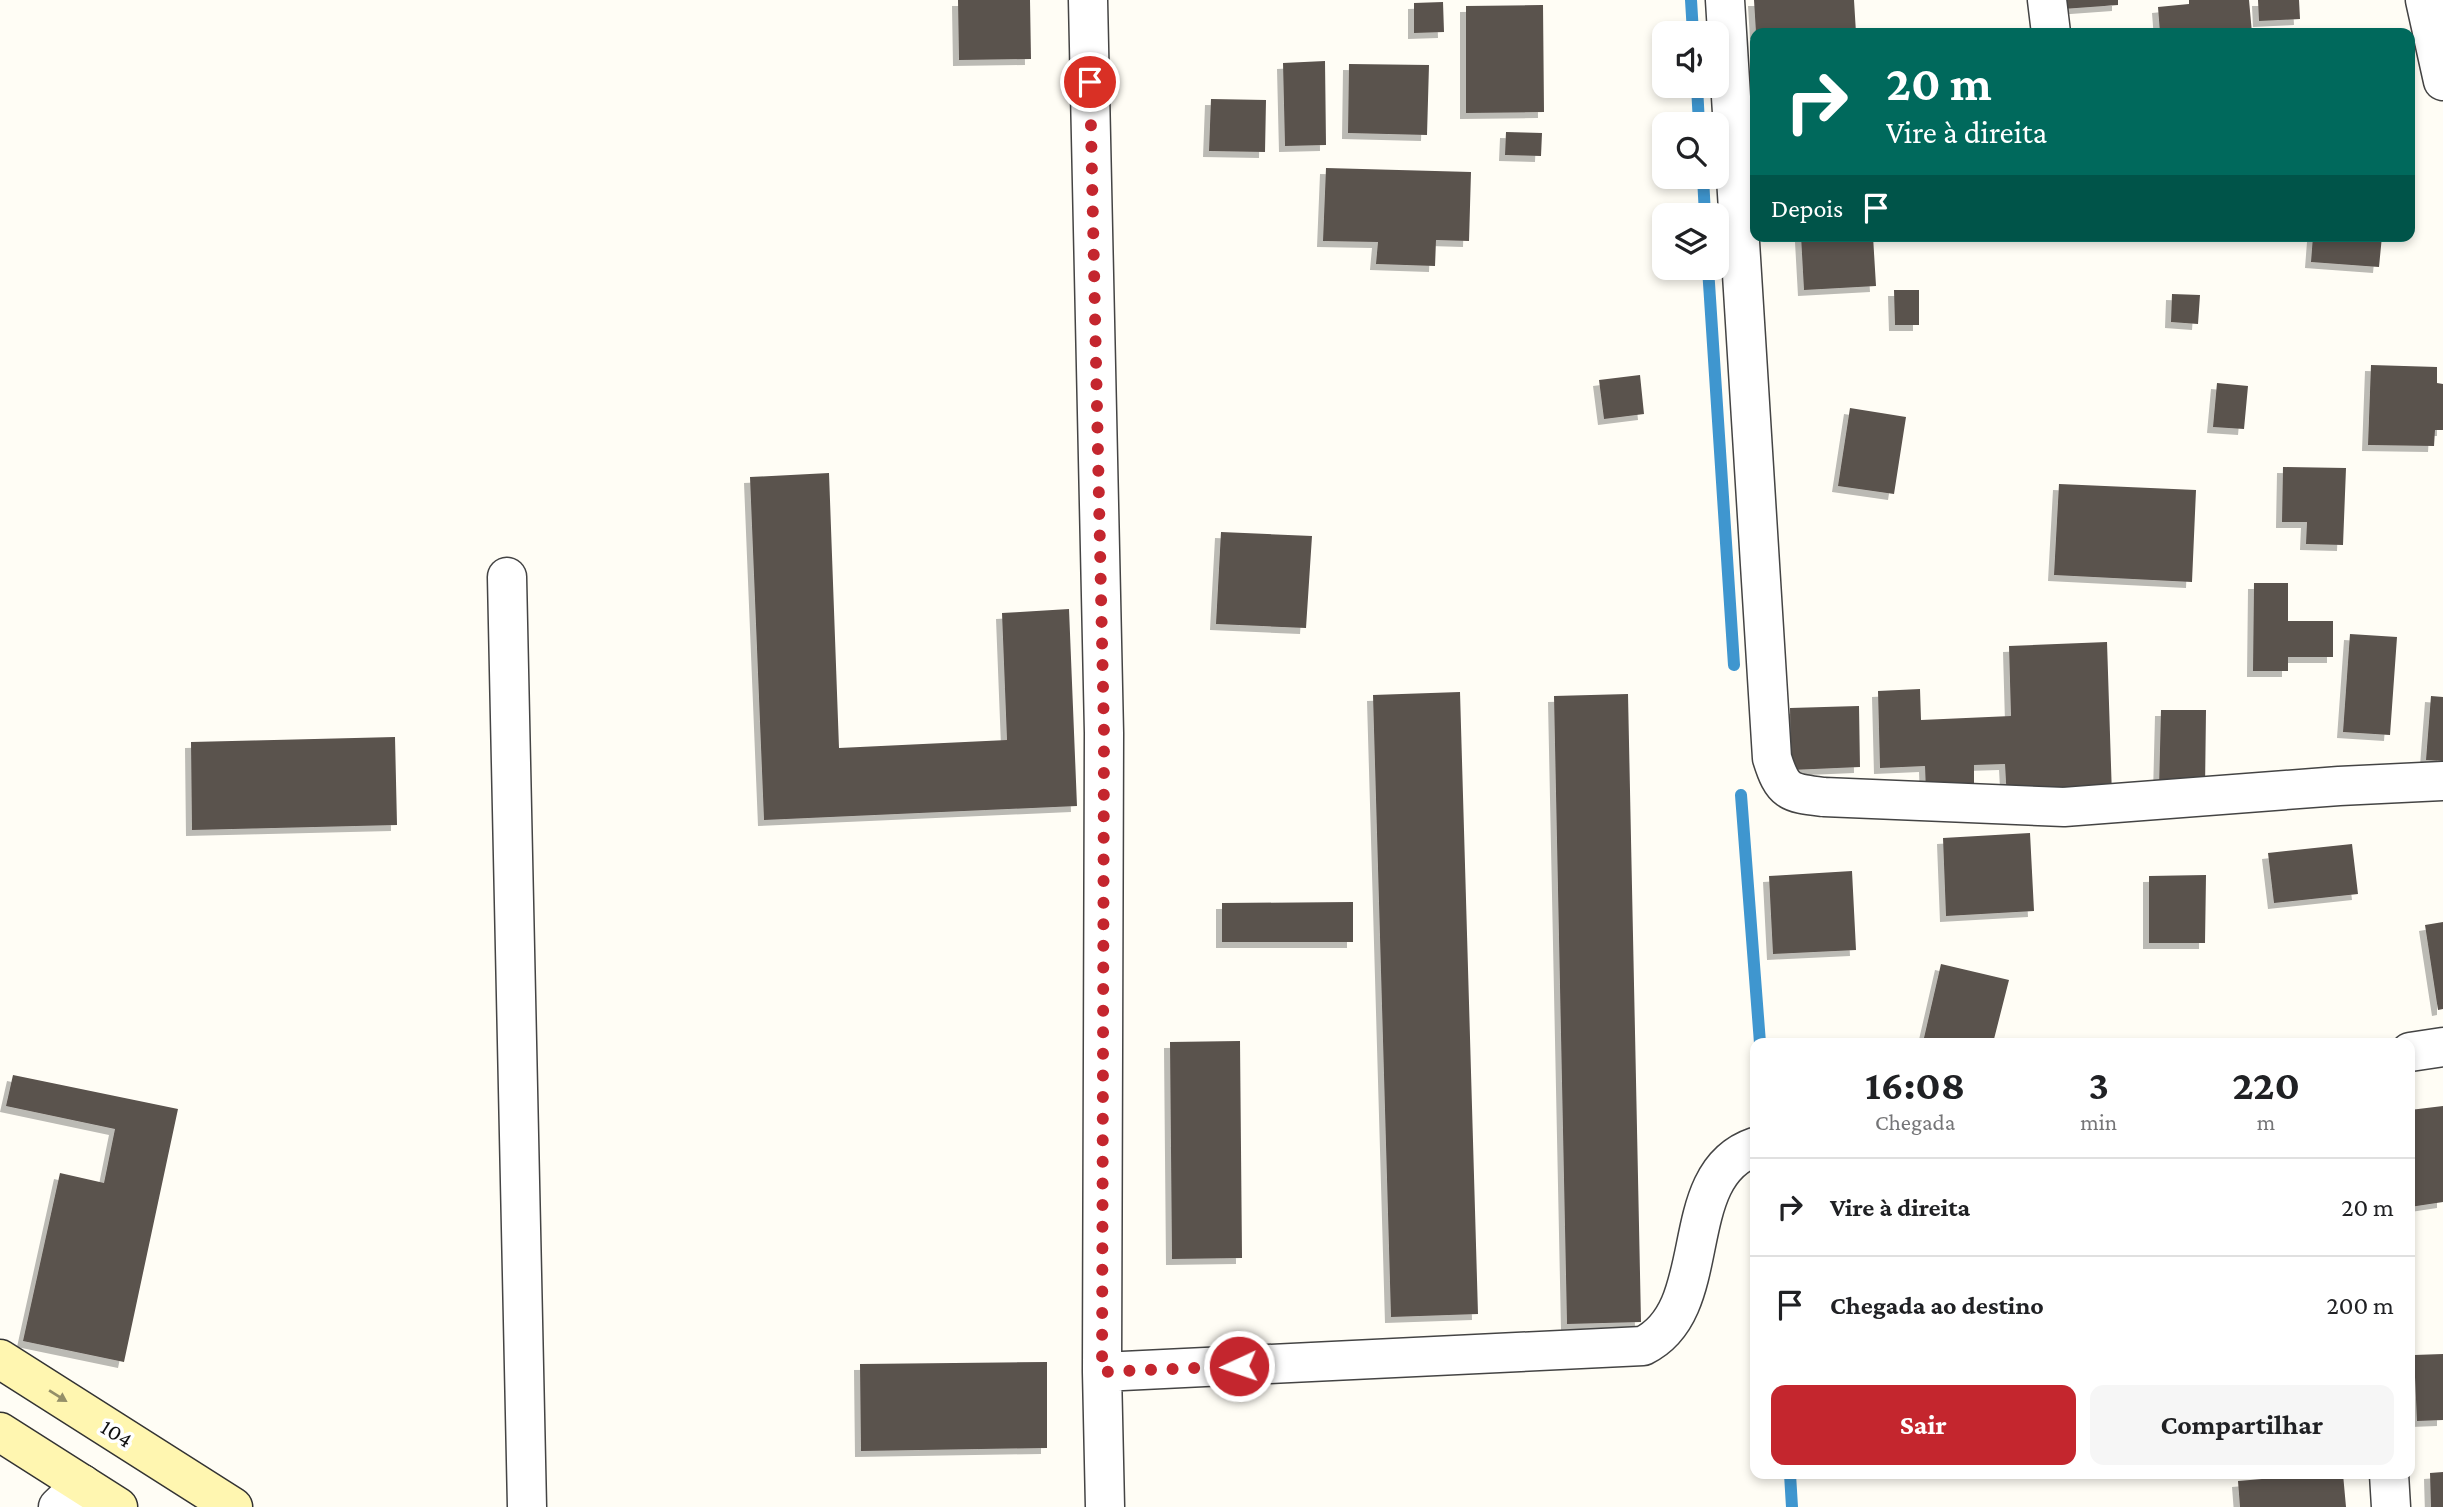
<!DOCTYPE html>
<html lang="pt">
<meta charset="utf-8">
<style>
body{margin:0;font-family:"Crimson Pro",serif;background:#f6f6f6;color:#202124;height:100vh;display:flex;flex-direction:column;font-size:26px;white-space:nowrap}
*{box-sizing:border-box;margin:0}
p{font-size:23px;color:#757577}
.icon{flex:none;width:38px;height:38px;fill:none;stroke:currentColor;stroke-width:2;stroke-linecap:round;stroke-linejoin:round}
.map{position:relative;flex:1;overflow:hidden}
.sheet{position:absolute;left:1750px;top:1038px;width:665px;height:441px;display:flex;flex-direction:column;background:#fff;border-radius:14px;box-shadow:0 4px 10px #0003}
.sheet>*{flex:none}
.top-card{position:absolute;left:1750px;top:28px;width:665px;height:214px;border-radius:14px;box-shadow:0 4px 10px #0003;background:#00695c;color:#fff;overflow:hidden}
.controls{position:absolute;left:1652px;top:21px;display:grid;gap:14px}
.controls a{display:grid;place-items:center;width:77px;height:77px;border-radius:14px;background:#fff;box-shadow:0 4px 10px #0003;font-size:35px}
.pin{position:absolute;display:grid;place-items:center;width:60px;height:60px;color:#fff;margin:-30px;border:4px solid #fff;border-radius:50%;box-shadow:0 2px 7px #0007}
.me{position:absolute;width:77px;margin:-38px;rotate:267deg;stroke-linejoin:round;filter:drop-shadow(0 0 5px #0008)}
.turn{display:flex;align-items:center;gap:24px;height:147px;padding:0 21px;font-size:32px}
.turn .icon{width:91px;height:91px;stroke-width:2.5}
.turn b{display:block;font-size:49px;line-height:60px}
.then{display:flex;align-items:center;height:66px;padding:0 21px;background:#0003;gap:14px;font-size:26px}
.eta{display:flex;justify-content:space-evenly;align-items:center;height:119px;text-align:center}
.eta b{font-size:42px;font-weight:700;line-height:49px}
.button{display:flex;gap:14px;margin-top:auto;padding:14px 21px}
.button a{flex:1;height:80px;border-radius:14px;background:#c4262e;color:#fff;font-size:28px;font-weight:700;line-height:80px;text-align:center}
.button a+a{background:#f6f6f6;color:#202124}
ul{padding:0;list-style:none}
li{display:flex;align-items:center;gap:21px;height:98px;padding:0 21px;border-top:2px solid #e0e0e0}
li div{flex:1}
li b{display:block;font-size:26px}
li em{font-style:normal}
.map>svg:first-child{display:block}
.lines{fill:none;stroke-linecap:round;stroke-linejoin:round}
.stream{stroke:#3f96cf;stroke-width:12}
.building{fill:#5a524d;filter:url(#shadow)}
.street-casing{stroke:#444;stroke-width:41}
.secondary-casing{stroke:#333;stroke-width:41}
.street{stroke:#fff;stroke-width:38}
.secondary{stroke:#fff6b0;stroke-width:38}
.oneway{fill:#948f68}
.route{stroke:#c4262e;stroke-width:12;stroke-dasharray:0 21.6}
.labels{text-anchor:middle;dominant-baseline:central;stroke-width:7;stroke-linejoin:round;paint-order:stroke}
.street-label{font-size:23px;fill:#111;stroke:#fff}
</style>
<div class="map">
<svg width="2443" height="1507" viewBox="0 0 2443 1507">
<defs>
<filter id="shadow"><feDropShadow dx="-6" dy="6" stdDeviation="0" flood-color="#0004"/></filter>
</defs>
<rect width="100%" height="100%" fill="#fffdf5"/>
<g class="lines">
<path class="stream" d="M1691 0 1693 33
M1697 86 1699 124
M1703 177 1705 215
M1708 268 1734 665
M1741 795 1760 1043
M1790 1474 1792 1507"/>
</g>
<path class="building" d="M958 0H1030L1031 59 959 60Z
M1754 0H1854L1856 33H1756Z
M2048 0H2118V5L2049 10Z
M2189 0H2249L2252 33H2160L2158 7 2189 4Z
M2258 0H2299L2300 19 2259 21Z
M1443 2 1444 32 1414 33V3Z
M1543 5 1544 112 1466 113V6Z
M1325 61 1326 145 1285 146 1283 63Z
M1349 64 1429 65 1427 135 1348 133Z
M1211 99 1266 100 1265 152 1209 151Z
M1506 132 1542 133 1541 156 1505 155Z
M1326 168 1471 172 1469 241 1436 240 1435 266 1376 264 1378 242 1323 241Z
M1801 236H1873L1876 286 1804 290Z
M2313 236H2382L2379 267 2311 262Z
M1894 290H1919V325H1895Z
M2172 294 2200 295 2198 324 2171 322Z
M2371 365 2437 367V383L2443 384V430H2435L2434 446 2368 445Z
M1640 375 1644 414 1604 419 1599 380Z
M2217 383 2248 386 2244 429 2213 427Z
M1850 408 1906 417 1894 494 1838 486Z
M2283 467 2346 468 2343 545 2306 544 2307 522H2282Z
M829 473 839 748 1007 740 1002 613 1069 609 1077 806 764 820 750 477Z
M2059 484 2196 490 2192 582 2054 575Z
M1221 532 1312 536 1306 628 1216 624Z
M2254 583H2288V621H2333V657H2288V671H2253Z
M2350 634 2397 637 2390 735 2343 732Z
M2107 642 2112 796 2007 800 2005 764 1974 765V791L1926 793 1925 766 1880 768 1878 691 1920 689 1921 720 2011 716 2009 646Z
M1460 692 1478 1314 1391 1317 1373 695Z
M1628 694 1641 1322 1567 1324 1554 696Z
M2431 696 2443 697V761L2426 760Z
M1859 706 1860 767 1791 770 1790 708Z
M2161 710H2206L2205 789 2159 788Z
M395 737 397 825 192 830 191 742Z
M2030 833 2034 911 1946 916 1943 838Z
M2352 844 2358 894 2274 903 2268 853Z
M1852 871 1856 950 1773 954 1769 876Z
M2206 875 2205 943H2149V876Z
M1353 902V942H1222V903Z
M2443 922V1009L2438 1010 2425 925Z
M1941 964 2009 980 1993 1043H1947L1924 1038Z
M1240 1041 1242 1258 1172 1259 1170 1042Z
M13 1075 178 1109 124 1362 23 1341 60 1173 104 1183 115 1129 6 1106Z
M2443 1106V1202L2410 1207V1110Z
M2443 1354V1420L2417 1421 2414 1355Z
M1047 1362V1448L861 1451 860 1364Z
M2443 1472V1507H2431L2430 1473Z
M2323 1474H2343L2346 1507H2240L2238 1481Z"/>
<g class="lines">
<defs>
<path id="street" d="M1088 0 1104 733 1102 1372 1105 1507
M1725 0 1772 758C1783 793 1789 793 1824 797L2064 807 2339 786 2443 781
M2047 0 2051 33
M2425 0 2443 81
M507 577 527 1507
M2410 1052 2443 1047
M1102 1372 1643 1346C1718 1309 1673 1175 1755 1147
M2389 1474 2391 1507
M58 1507 82 1484"/>
<path id="secondary" d="M0 1359 233 1507
M0 1432 118 1507"/>
</defs>
<use href="#street" class="street-casing"/>
<use href="#secondary" class="secondary-casing"/>
<use href="#street" class="street"/>
<use href="#secondary" class="secondary"/>
</g>
<defs><path id="oneway-solid" d="M-6-.8H1V-3.2L6.5 0L1 3.2V.8H-6Z" transform="scale(1.75)"/></defs>
<use class="oneway" href="#oneway-solid" transform="translate(58 1396) rotate(32)"/>
<g class="lines">
<path class="route" d="M1090 82 1104 733 1102 1372 1239 1366"/>
</g>
<g class="labels">
<g class="street-label">
<text transform="translate(117 1433) rotate(32)">104</text>
</g>
</g>
</svg>
<div class="controls">
<a><svg class="icon" aria-label="sound" viewBox="0 0 24 24"><path d="M4 9h4l5-4v14l-5-4H4zM17 9q2 3 0 6"/></svg></a>
<a><svg class="icon" aria-label="search" viewBox="0 0 24 24"><circle cx="10" cy="10" r="6"/><path d="M15 15l6 6"/></svg></a>
<a><svg class="icon" aria-label="layers" viewBox="0 0 24 24"><path d="M12 4l9 5-9 5-9-5zM3 14l9 5 9-5"/></svg></a>
</div>
<div class="pin" style="left:1090px;top:82px;background:#d93025"><svg class="icon" aria-label="arrive" viewBox="0 0 24 24"><path d="M6 21V4h12l-3 4 3 4H6"/></svg></div>
<svg class="me" style="left:1239px;top:1366px" viewBox="-20 -20 40 40"><circle r="17" fill="#c4262e" stroke="#fff" stroke-width="3"/><path d="M0-11L8 9 0 5-8 9z" fill="#fff"/></svg>
<div class="top-card">
<div class="turn"><svg class="icon" aria-label="right" viewBox="0 0 24 24"><path d="M7 20v-9h11M14 6l5 5-5 5"/></svg><div><b>20 m</b>Vire à direita</div></div>
<div class="then">Depois<svg class="icon" aria-label="arrive" viewBox="0 0 24 24"><path d="M6 21V4h12l-3 4 3 4H6"/></svg></div>
</div>
<section class="sheet">
<div class="eta">
<div><b>16:08</b><p>Chegada</p></div>
<div><b>3</b><p>min</p></div>
<div><b>220</b><p>m</p></div>
</div>
<ul>
<li><svg class="icon" aria-label="right" viewBox="0 0 24 24"><path d="M7 20v-9h11M14 6l5 5-5 5"/></svg><div><b>Vire à direita</b></div><em>20 m</em></li>
<li><svg class="icon" aria-label="arrive" viewBox="0 0 24 24"><path d="M6 21V4h12l-3 4 3 4H6"/></svg><div><b>Chegada ao destino</b></div><em>200 m</em></li>
</ul>
<div class="button"><a>Sair</a><a>Compartilhar</a></div>
</section>
</div>
